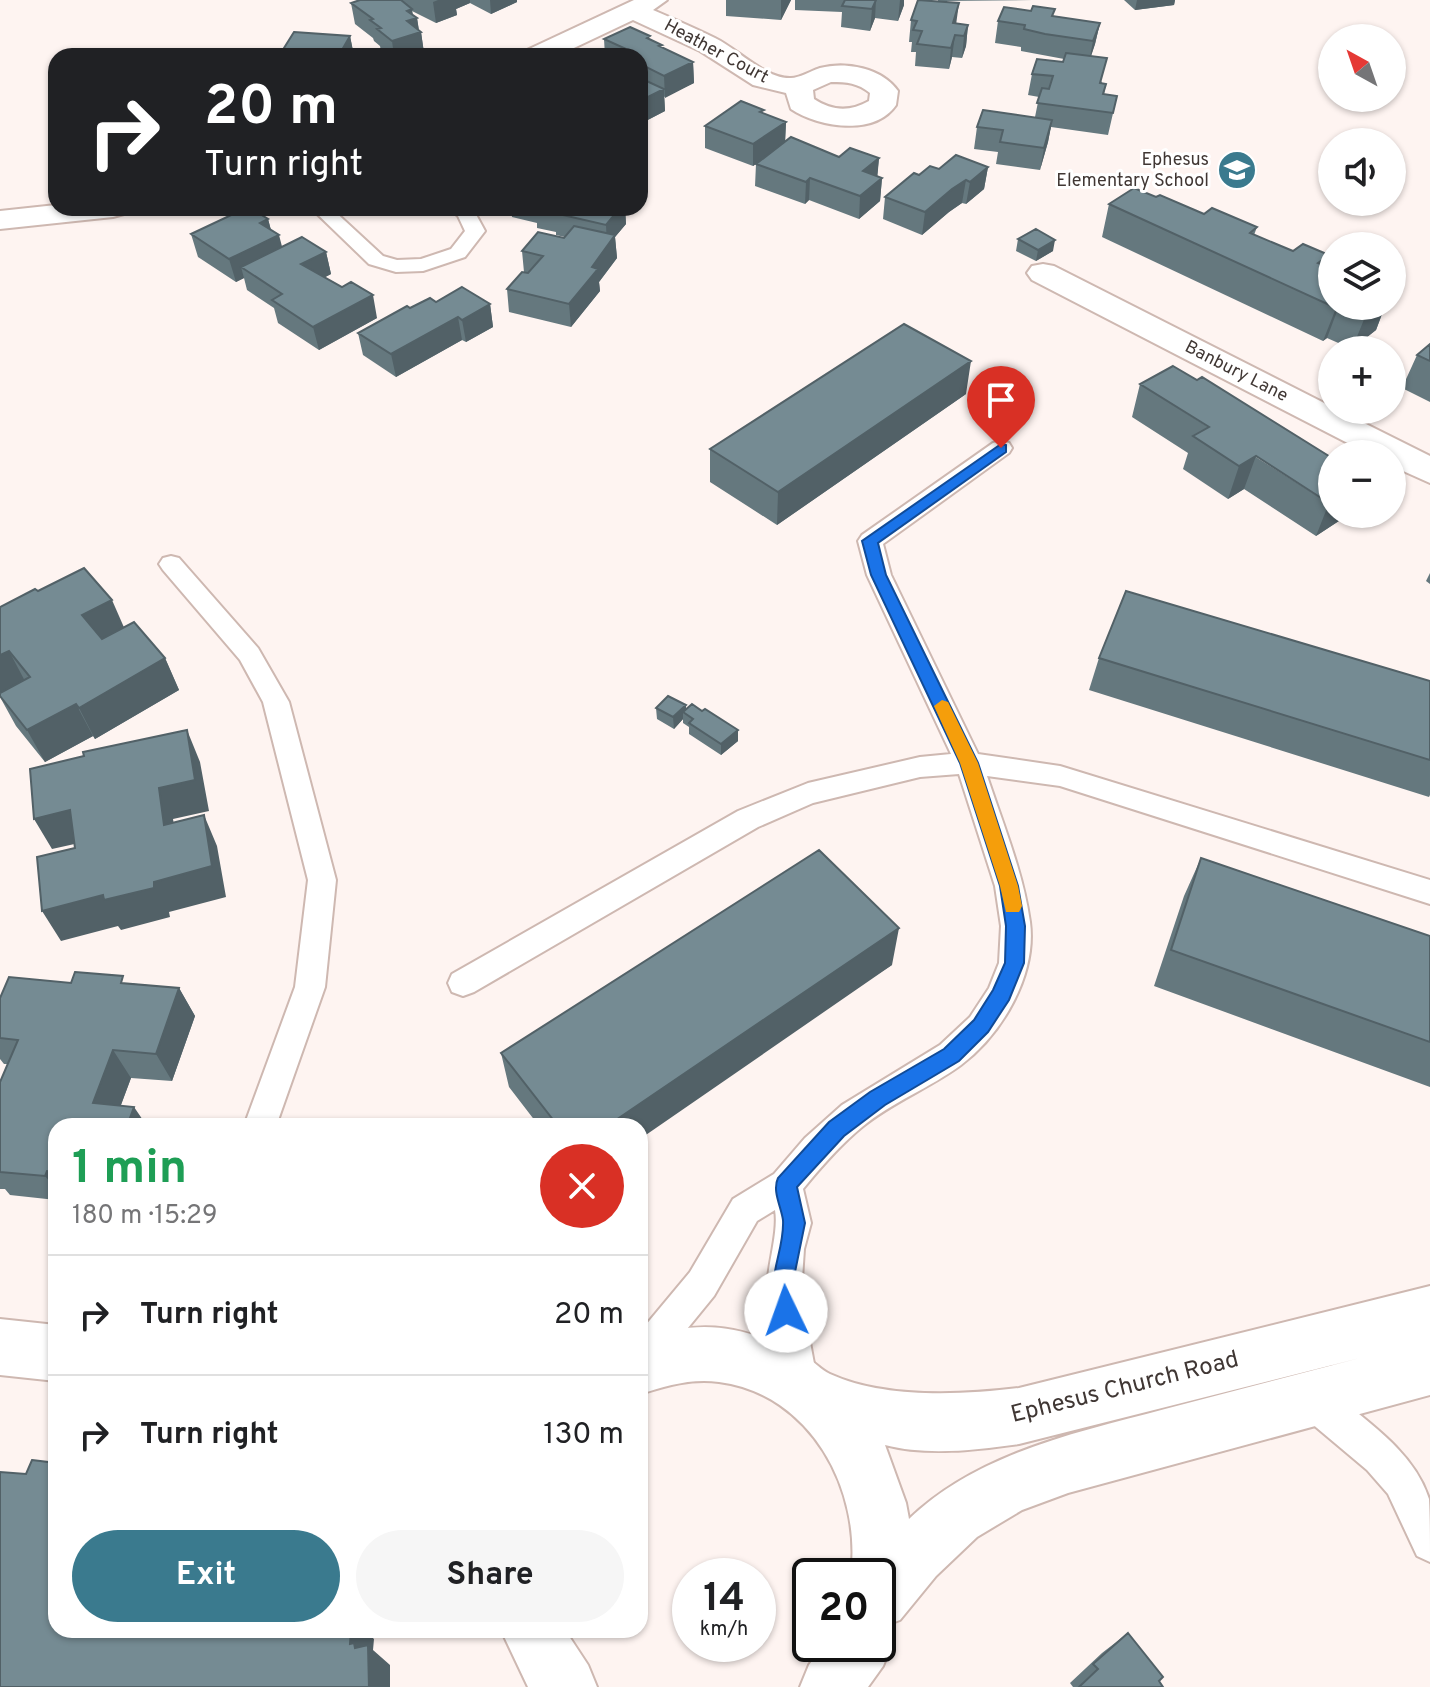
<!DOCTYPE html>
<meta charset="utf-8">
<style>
body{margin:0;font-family:Overpass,sans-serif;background:#f6f6f6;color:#202124;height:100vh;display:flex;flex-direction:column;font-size:30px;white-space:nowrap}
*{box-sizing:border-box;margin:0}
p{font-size:26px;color:#757577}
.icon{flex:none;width:44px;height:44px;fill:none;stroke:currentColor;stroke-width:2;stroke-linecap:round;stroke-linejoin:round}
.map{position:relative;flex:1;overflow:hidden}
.drawer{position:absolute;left:48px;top:1118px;width:600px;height:520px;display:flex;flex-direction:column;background:#fff;border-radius:24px;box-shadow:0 2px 6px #0004}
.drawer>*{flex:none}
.top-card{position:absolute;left:48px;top:48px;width:600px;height:168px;border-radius:24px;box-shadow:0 2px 6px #0004;background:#202124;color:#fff;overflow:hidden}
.needle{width:52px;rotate:320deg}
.buttons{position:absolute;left:1318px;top:24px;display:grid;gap:16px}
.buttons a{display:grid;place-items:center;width:88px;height:88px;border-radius:50%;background:#fff;box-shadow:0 2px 6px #0004;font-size:40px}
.speed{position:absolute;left:672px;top:1558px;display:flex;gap:16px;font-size:40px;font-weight:700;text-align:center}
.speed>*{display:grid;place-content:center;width:104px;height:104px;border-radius:50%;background:#fff;box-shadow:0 2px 6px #0004;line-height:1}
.speed small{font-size:20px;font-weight:400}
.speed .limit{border:4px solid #111;border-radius:12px;background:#fff;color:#111}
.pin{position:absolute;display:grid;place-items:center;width:68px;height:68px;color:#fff;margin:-82px -34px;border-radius:50% 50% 50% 0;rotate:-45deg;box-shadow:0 0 8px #0007}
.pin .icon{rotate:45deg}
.me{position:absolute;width:88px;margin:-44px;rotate:357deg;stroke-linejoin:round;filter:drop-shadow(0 0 6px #0008)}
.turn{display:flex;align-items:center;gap:28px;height:168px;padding:0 24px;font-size:36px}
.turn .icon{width:104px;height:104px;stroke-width:2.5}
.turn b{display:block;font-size:56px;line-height:68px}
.round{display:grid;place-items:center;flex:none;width:84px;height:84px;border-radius:42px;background:#f6f6f6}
.overview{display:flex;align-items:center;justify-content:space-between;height:136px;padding:0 24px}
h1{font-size:48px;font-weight:700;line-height:60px;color:#1e9e55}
.button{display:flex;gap:16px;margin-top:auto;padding:16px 24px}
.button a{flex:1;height:92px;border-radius:48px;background:#3a7a8e;color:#fff;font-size:32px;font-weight:700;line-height:92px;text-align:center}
.button a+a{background:#f6f6f6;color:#202124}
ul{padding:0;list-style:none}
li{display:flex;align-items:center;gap:24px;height:120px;padding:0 24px;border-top:2px solid #e0e0e0}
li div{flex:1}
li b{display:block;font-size:30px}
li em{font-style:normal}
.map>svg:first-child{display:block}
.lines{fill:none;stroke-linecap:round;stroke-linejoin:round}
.lane-casing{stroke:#ceb8b1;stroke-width:4}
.street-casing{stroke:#ceb8b1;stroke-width:4}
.secondary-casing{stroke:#ceb8b1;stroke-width:4}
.lane{fill:#fff;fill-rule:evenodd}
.street{fill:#fff;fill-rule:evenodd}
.secondary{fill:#fff;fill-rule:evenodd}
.wall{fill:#65787e}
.shaded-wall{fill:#526167}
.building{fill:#758b93;stroke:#526167;stroke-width:2}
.route{fill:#1a73e8;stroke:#114b97;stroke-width:2}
.slow{fill:#f59e0b}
.labels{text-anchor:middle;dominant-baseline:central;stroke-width:6;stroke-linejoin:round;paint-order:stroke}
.far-street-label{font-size:18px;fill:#403734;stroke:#fff}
.far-poi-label{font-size:18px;fill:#403734;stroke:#fff;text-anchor:end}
.near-street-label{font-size:24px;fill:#403734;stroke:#fff}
</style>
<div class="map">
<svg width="1430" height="1687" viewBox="0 0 1430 1687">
<rect width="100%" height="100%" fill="#fef4f1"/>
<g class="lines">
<defs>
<path id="lane" d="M311 208H331L383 256 397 260 421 259 451 249 465 231 458 216 448 208 473 209 485 231 465 257 423 271 396 272 369 264Z
M1001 441 1009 443 1012 448 1009 453 883 544 891 575 978 754 1060 766 1430 880V904L1060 786 987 776C1003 824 1023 872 1030 922 1037 975 1002 1034 961 1065 930 1088 892 1102 862 1127 840 1145 821 1167 803 1189L811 1223 804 1249 801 1294 818 1385 813 1398 800 1403 787 1398 782 1385C777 1355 767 1322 767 1291 767 1266 779 1232 775 1210L757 1221 714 1296 652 1372 640 1378V1332L690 1272 733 1199 774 1174 805 1138 842 1105 940 1045 970 1017 989 988 999 963 1001 926 995 886 959 774 920 777 813 803 758 827 474 992 463 996 452 992 448 983 452 974 738 811 808 783 920 757 951 754 867 575 858 541 862 535 993 443Z
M171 556 179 558 258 648 289 702 336 880 325 987 276 1126H244L295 987 308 880 263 702 240 660 163 570 159 564 163 558Z
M1311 1381 1324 1386C1362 1418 1414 1450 1429 1499 1430 1517 1430 1543 1430 1562L1417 1556 1388 1494 1367 1470 1298 1412 1293 1399 1298 1386Z"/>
<path id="street" d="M634 0H667L653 10C674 19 695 28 715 38 738 49 765 79 791 78 799 78 811 71 820 68 846 61 882 68 898 91L896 105C874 137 818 127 791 109L786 93 753 85 700 51 633 20 557 56H523L527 50ZM831 82C847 82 858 83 870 93L869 101C850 112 832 111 814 99L813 90Z
M56 205V208H128L124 214 113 217 0 229V211Z
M1043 264 1054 266 1332 407V410H1338L1430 456V483L1392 466V454H1369L1032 280 1027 273 1032 266Z"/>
<path id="secondary" d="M1430 1286V1395L1068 1493 1022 1510 977 1537 936 1576 900 1620 884 1626 892 1644 883 1666 868 1687H800L809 1665 824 1644H878V1576H851C862 1490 811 1394 719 1382 691 1378 666 1386 640 1394V1338C706 1318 744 1326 805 1357 814 1361 821 1370 830 1374 885 1399 961 1395 1019 1388ZM1360 1358C1295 1375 1230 1392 1165 1409 1075 1433 978 1453 909 1519L906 1503 885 1445C927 1456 976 1450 1019 1444Z
M0 1319 56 1325V1381L0 1375Z
M501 1630H565L588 1665 597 1687H528Z"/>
</defs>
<use href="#lane" class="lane-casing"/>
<use href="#street" class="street-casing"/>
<use href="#secondary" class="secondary-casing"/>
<use href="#lane" class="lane"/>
<use href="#street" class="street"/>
<use href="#secondary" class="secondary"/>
</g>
<path class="wall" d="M360 0H517V2L491 14 470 3 456 9 457 15 436 23 412 11 413 15 417 18 419 30 421 32 424 53 416 56H387L381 51 380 46 374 41 373 38 355 24 351 3Z
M726 0H791L781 20 726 16Z
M795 0H904V5L898 21 875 18 870 31 841 27 842 12 795 10Z
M938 0H1033L943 1 956 24 968 25 966 46 962 58 952 57 949 69 915 66 916 52H911L912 42H909L911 20 938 1Z
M1124 0H1175L1174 5 1135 10Z
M1054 16 1100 23 1095 44 1091 56 1102 83 1106 84 1104 94 1117 96 1108 135 1051 127 1048 142 1040 170 996 164 998 152 974 149 977 127 1035 117 1039 97 1028 95 1032 74 1063 62 1064 59 1021 51V47L995 43 998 21Z
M350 36 354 56H279Z
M604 39H650L662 47 693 62 694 83 664 97 665 111 640 124V56H605Z
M764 114 786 122 785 141 839 157 879 158 877 176 882 178 880 201 859 219 809 200 805 204 755 186 756 164 753 166 705 148V126Z
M988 167 984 189 966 204 962 203 949 212 922 235 883 219 885 197 919 175 939 169Z
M1156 197 1204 214 1257 227 1254 235 1293 251 1329 255 1325 266 1332 306H1385L1376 330 1352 349 1327 338 1323 341 1102 237 1109 204Z
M511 208H625L626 224 615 237 617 258 599 282 600 291 571 327 509 312 507 289 524 272 522 251 565 237 556 235V232L537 228V223L512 217Z
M268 219 271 230 282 247 326 252 331 274 325 277 377 318 319 350 278 323 274 308 247 290 244 278 236 282 198 257 191 234Z
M1018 239 1053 251 1036 261 1016 251Z
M436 302 490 304 493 327 466 342 462 340 396 377 363 355 358 333 410 308Z
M1430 344V402L1402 388 1417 355Z
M1140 384 1348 515 1316 536 1244 489 1228 499 1183 469 1188 453 1132 417Z
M966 394 777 525 710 482V449Z
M1430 573V584L1426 581Z
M38 591 124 627 165 658 179 690 95 739 93 736 45 762 16 726 0 697V607Z
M1099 658 1430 681V795L1429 797 1089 690Z
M656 708 686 710 738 741 721 755 689 734V727L683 723V719L674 729 657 719Z
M1201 858 1430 936V1087L1154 986 1184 896Z
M892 965 640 1126H539L509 1087 501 1053Z
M71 983H127L179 988 195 1016 172 1081 131 1078 121 1105 56 1126V1200L10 1195 5 1189H0V1082L8 1064H4L0 1059V998Z
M1128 1633 1163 1687H1073L1070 1683 1102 1653Z"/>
<path class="shaded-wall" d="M438 0H470V3L456 9 457 15 436 23 433 2Z
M490 0H517V2L491 14Z
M781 0H791L781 20Z
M876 0 875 18 870 31 872 9Z
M900 0H904V5L898 21Z
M1137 0H1175L1174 5 1135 10Z
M959 3 956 25 953 23Z
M412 9 413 19 417 18 419 32H421L424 53 416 56H394L392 41 407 21V11Z
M1100 23 1095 44 1089 62 1093 41Z
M968 25 966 46 962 58 964 36Z
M955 35 952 57 949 69 951 48Z
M350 36 354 56H343L342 50Z
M693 62 694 83 665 98 664 76Z
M664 89 665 111 640 124V101Z
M1052 120 1048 142 1040 170 1044 148Z
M786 122 785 144 753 166V144Z
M879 158 877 181 863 171Z
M988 167 984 189 966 204 970 182Z
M810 178 809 200 805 204 806 182Z
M882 178 880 201 859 219 860 196Z
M966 180 962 203 949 212 922 235 925 212 952 189Z
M620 208H625L626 224 615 237 617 258 599 282 600 291 571 327 569 304 592 267 607 246 606 225Z
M268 219 273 238 279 235 285 258 241 267 244 278 236 282 229 259 260 223Z
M1055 240 1053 251 1036 261 1038 250Z
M326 252 331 274 307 287 301 264Z
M1329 255 1317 288 1307 296 1318 263Z
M373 295 377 318 319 350 313 327Z
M490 304 493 327 466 342 462 320Z
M1339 306 1327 338 1323 341 1336 308Z
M1378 306H1385L1376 330 1352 349 1365 317Z
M458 317 462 340 396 377 391 354Z
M971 361 966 394 777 525 778 492Z
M1256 456 1244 489 1228 499 1239 466Z
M1332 502V514H1348V515L1316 536 1329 503Z
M112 600 126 632 97 648 82 615Z
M9 651 26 683 0 696V655Z
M165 658 179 690 95 739 79 708Z
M76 704 93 736 45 762 27 730Z
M686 705V714L683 712V719L674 729 673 717Z
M187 730 200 762 209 811 173 819 179 855 164 825 159 788Z
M738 730V741L721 755V744Z
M70 810 88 841 52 849 34 819Z
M204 815 217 846 226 897 169 912 170 917 121 930 118 926 61 941 42 911 154 882Z
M899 928 892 965 640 1139V1126H607Z
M179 988 195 1016 172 1081 156 1054Z
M113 1050 131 1078 113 1126 93 1103Z
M134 1107 147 1126H127Z
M47 1171 56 1182V1189L45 1176Z
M351 1630H364L374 1639 373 1650 390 1665V1687H369L350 1644Z"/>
<path class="building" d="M360 0H401L412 9 407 11 417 18 407 21 421 32 392 41 377 29 381 28 370 20 373 19 351 3Z
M845 0H876L872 9 842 6Z
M918 0 959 3 953 23 968 25 964 36 955 35 951 48 917 44 922 31 913 30 917 21 911 20Z
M1033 6 1055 9 1052 16 1100 23 1093 41 1045 34 1024 29 1025 25 998 21 1004 7 1031 11Z
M630 27 650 36 647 38 662 45 659 46 693 62 664 76 640 64V56H628L618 51 624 48 604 39Z
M294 32 350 36 342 50 335 49 331 56H279Z
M1066 53 1107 58 1100 83 1106 84 1103 94 1117 96 1113 113 1037 103 1042 88 1049 89 1053 76 1032 74 1037 59 1063 62Z
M640 78 664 89 640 101Z
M741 101 764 110 760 112 786 122 753 144 705 126Z
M983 110 1052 120 1044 148 1000 142 1003 130 977 127Z
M791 137 839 157 850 148 879 158 863 171 882 178 860 196 810 178 806 182 756 164Z
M956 155 988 167 970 182 966 180 952 189 925 212 885 197 914 173 919 175 930 166 939 169Z
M1134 188 1156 197 1160 195 1204 214 1212 208 1257 227 1250 233 1293 251 1303 244 1329 255 1318 263 1332 269V306H1338L1336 308 1109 204Z
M246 208H250L268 219 260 223 279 235 229 259 191 234Z
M545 208H620L606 225 554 213 555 210Z
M574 226 615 235 592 267 598 269 569 304 507 289 522 272 528 273 543 256 522 251 538 232 564 238Z
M1036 229 1055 240 1038 250 1018 239Z
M302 237 326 252 301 264 342 287 351 282 373 295 313 327 272 300 282 294 241 267Z
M462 287 490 304 462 320 458 317 391 354 358 333 407 306 410 308 430 298 436 302Z
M1342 306H1378L1365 317Z
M904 324 971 361 778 492 710 449Z
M1430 344V361L1417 355Z
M1173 366 1197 380 1202 377 1332 458V502L1329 503 1256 456 1239 466 1193 436 1209 427 1140 384Z
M84 568 112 600 82 615 102 639 134 622 165 658 79 708 76 704 27 730 0 696V693L30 677 9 651 0 655V607L35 589 38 591Z
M1126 591 1430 681V760L1099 658Z
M668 696 686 705 673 717 656 708Z
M692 704 702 711 705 709 738 730 721 744 689 723 693 719 683 712Z
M187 730 195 780 159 788 164 825 204 815 212 866 154 882V888L104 900 103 895 42 911 37 857 75 848 70 810 34 819 30 769 84 756 83 752Z
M819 850 899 928 607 1126H558L501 1053Z
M1201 858 1430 936V1042L1171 950Z
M75 972 123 976 121 983 179 988 156 1054 113 1050 93 1103 134 1107 127 1126H56V1172L47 1171 45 1176 0 1172V1082L18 1040 0 1038V998L9 977 71 983Z
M32 1460 56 1463V1630H351L350 1644 354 1643 355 1648 368 1645 369 1687H0V1472L26 1474Z
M1128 1633 1163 1677 1159 1681 1163 1687H1079L1098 1669 1093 1664Z"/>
<path class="route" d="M1001 444 1006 445V452L878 543 886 575 978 763 1018 886 1025 926 1024 963 1009 1000 988 1032 959 1061 885 1105 844 1136 797 1187 805 1223 795 1272 797 1311 794 1319 786 1322 778 1319C763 1282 785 1252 783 1220 781 1206 772 1191 778 1178L829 1122 870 1092 944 1049 974 1020 993 990 1005 963 1006 926 1000 886 960 763 871 575 862 541Z"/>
<path class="slow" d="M942 700 948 702 978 763 1018 886 1022 906 1019 912H1006L1000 886 960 763 934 706Z"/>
<defs>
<symbol id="school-disc" viewBox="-11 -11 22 22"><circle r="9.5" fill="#3a7a8e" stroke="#fff"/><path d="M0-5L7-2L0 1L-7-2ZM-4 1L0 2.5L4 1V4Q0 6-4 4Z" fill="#fff"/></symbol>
</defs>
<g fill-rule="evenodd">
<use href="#school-disc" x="1215" y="148" width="44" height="44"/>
</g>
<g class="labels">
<g class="far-street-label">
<text transform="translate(716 52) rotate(28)">Heather Court</text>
<text transform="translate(1236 372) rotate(27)">Banbury Lane</text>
</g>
<g class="far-poi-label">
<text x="1209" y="160">Ephesus<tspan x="1209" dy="21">Elementary School</tspan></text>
</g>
<g class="near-street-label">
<text transform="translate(1125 1388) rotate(-14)">Ephesus Church Road</text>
</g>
</g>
</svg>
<div class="buttons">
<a><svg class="needle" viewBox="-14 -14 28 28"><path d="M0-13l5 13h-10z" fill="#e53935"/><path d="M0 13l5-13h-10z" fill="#757577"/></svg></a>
<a><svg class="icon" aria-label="sound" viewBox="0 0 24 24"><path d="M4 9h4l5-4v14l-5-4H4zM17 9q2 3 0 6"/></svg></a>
<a><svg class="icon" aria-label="layers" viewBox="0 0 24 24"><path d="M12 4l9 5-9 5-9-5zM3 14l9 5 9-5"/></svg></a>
<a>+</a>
<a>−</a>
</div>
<div class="speed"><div>14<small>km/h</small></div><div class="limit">20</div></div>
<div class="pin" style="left:1001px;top:448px;background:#d93025"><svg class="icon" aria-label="arrive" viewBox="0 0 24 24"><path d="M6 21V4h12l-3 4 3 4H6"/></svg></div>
<svg class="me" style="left:786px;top:1311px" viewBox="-20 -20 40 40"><circle r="19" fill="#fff"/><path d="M0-13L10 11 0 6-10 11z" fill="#1a73e8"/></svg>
<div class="top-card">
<div class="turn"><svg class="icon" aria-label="right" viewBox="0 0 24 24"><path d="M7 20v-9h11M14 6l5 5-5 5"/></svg><div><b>20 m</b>Turn right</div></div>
</div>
<section class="drawer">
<div class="overview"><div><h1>1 min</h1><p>180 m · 15:29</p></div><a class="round" style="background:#d93025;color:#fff"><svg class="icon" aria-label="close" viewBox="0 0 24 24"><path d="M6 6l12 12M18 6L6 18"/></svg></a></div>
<ul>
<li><svg class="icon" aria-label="right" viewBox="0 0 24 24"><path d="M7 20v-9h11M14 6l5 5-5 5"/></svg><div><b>Turn right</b></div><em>20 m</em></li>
<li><svg class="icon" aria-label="right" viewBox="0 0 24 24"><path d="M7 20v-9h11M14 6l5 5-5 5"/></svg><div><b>Turn right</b></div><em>130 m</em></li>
</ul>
<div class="button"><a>Exit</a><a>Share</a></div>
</section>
</div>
